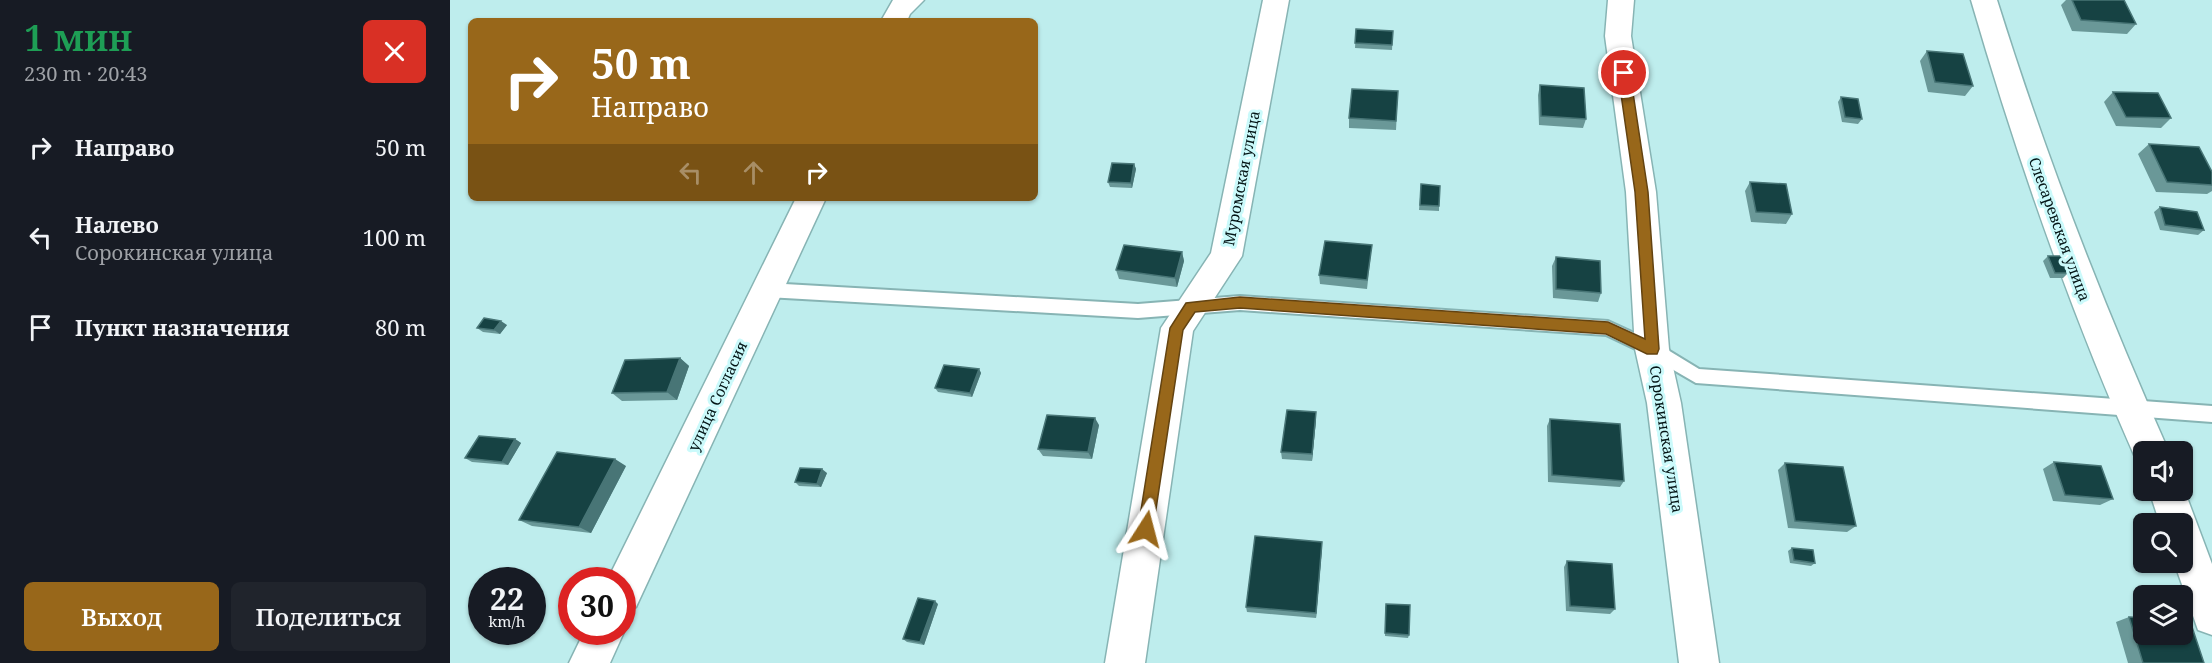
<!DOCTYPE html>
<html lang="ru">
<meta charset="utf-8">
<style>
body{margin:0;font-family:"Noto Serif",serif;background:#20242c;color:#f1f3f6;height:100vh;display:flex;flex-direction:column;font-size:22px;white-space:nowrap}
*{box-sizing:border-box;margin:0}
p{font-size:20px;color:#9ea1a6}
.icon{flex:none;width:33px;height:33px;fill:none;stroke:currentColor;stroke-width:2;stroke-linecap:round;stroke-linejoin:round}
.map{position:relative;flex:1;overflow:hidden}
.panel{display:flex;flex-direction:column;background:#171b24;width:450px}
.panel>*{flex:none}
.banner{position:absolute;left:18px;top:18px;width:570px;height:183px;border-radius:9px;box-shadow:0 2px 4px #0004;background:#98671a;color:#fff;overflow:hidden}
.fabs{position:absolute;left:1683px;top:441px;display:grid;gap:12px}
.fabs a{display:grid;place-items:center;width:60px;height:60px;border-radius:9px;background:#171b24;box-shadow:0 2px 4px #0004;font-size:30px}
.speed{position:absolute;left:18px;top:567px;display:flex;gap:12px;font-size:30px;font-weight:700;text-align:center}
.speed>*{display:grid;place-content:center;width:78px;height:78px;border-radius:50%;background:#171b24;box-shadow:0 2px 4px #0004;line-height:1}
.speed small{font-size:15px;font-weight:400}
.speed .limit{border:9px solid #d22;background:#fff;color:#111}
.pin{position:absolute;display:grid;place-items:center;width:51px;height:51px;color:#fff;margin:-26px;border:3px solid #fff;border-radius:50%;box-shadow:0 2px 6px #0007}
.me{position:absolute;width:66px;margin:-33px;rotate:9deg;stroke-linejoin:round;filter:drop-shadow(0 0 4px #0008)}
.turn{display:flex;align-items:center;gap:21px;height:126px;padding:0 24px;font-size:27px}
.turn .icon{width:78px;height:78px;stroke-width:2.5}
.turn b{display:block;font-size:42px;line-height:51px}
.lanes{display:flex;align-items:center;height:57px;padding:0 24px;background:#0003;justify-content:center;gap:30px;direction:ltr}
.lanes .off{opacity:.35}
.round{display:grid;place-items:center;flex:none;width:63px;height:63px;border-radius:9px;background:#20242c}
.headline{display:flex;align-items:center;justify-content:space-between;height:102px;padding:0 24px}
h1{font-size:36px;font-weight:600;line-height:45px;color:#1e9e55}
.action{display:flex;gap:12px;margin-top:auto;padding:12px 24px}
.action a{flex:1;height:69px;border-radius:9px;background:#98671a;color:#fff;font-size:24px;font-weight:600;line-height:69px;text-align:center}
.action a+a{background:#20242c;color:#f1f3f6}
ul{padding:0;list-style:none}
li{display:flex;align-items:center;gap:18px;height:90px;padding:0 24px}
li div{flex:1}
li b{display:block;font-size:22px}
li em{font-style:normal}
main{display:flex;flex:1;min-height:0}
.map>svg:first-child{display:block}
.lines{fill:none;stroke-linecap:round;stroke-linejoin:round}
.service-casing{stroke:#87b4b4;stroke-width:4}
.minor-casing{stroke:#87b4b4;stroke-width:3}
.service{fill:#fff;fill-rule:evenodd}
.minor{fill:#fff;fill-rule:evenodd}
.wall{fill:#6a9898}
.shaded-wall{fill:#487576}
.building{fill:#164243;stroke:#487576;stroke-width:1.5}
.route{fill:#98671a;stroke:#634311;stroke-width:1.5}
.labels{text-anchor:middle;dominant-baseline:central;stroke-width:6;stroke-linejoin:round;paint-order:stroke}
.street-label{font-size:15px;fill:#041516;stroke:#cbfafb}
</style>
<main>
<section class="panel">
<div class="headline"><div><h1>1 мин</h1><p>230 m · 20:43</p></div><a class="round" style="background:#d93025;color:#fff"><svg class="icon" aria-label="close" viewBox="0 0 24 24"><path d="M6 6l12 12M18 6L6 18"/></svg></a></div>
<ul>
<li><svg class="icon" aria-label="right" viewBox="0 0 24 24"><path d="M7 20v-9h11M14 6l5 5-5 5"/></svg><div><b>Направо</b></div><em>50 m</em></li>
<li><svg class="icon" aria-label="left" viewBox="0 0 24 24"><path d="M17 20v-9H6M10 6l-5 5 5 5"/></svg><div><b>Налево</b><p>Сорокинская улица</p></div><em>100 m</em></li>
<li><svg class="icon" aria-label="arrive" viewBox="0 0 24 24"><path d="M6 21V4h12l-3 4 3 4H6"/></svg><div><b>Пункт назначения</b></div><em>80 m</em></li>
</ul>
<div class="action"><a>Выход</a><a>Поделиться</a></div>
</section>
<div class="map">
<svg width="1762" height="663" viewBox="0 0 1762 663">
<rect width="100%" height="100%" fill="#beeded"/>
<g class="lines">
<defs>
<path id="service" d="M317 283 688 304 790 296 1158 321 1208 344 1249 369 1762 406V422L1246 383 1196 354 1156 335 790 310 688 318 317 297 311 295 309 290 311 285Z"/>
<path id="minor" d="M443 0H474L460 14 457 21H431Z
M813 0H839L792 256 743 331 695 663H655L711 328 761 253Z
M1158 0H1184L1181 36 1206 192 1219 349 1231 403 1269 663H1229L1197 403 1185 349 1176 192 1155 36Z
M1521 0H1547C1595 154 1653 304 1719 452H1694V465L1688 464C1621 314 1567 158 1521 0Z
M346 198H376L186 607 172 612V580L158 579Z
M1732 484 1762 564V635L1748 630 1724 562H1732V524H1710L1699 490H1732Z
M172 629 174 632 160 663H119L134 632H172Z"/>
</defs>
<use href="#service" class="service-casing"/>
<use href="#minor" class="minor-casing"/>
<use href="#service" class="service"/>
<use href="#minor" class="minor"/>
</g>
<path class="wall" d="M1616 0H1674L1686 24 1677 34 1622 31 1611 5Z
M906 29 943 31 942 50 905 48Z
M1477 51 1523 86 1515 96 1478 92 1470 61Z
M1090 85 1136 119 1133 128 1089 125 1088 95Z
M948 91 946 130 899 128V118Z
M1663 92 1721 118 1711 128 1666 126 1654 102Z
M1391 97 1412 119 1408 124 1392 122 1388 102Z
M1699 144 1762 172V191L1757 194 1706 192 1688 154Z
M684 164 686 169 682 188 660 187 658 182Z
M1300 182 1342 214 1336 224 1301 222 1295 191Z
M971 184 989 206V211L969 210Z
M1710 207 1754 230 1748 235 1710 230 1704 212Z
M732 252 734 261 727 287 669 279 666 270Z
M921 254 917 289 870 284 869 275Z
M1598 256 1618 273 1613 278H1600L1593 261Z
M1106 257 1151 293 1148 302 1103 298 1102 266Z
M57 325 50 334 33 332 27 328Z
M230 358 239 366 227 400 172 401 162 393Z
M529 369 531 373 522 397 488 392 485 388Z
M866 412V420L862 461 832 459 831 452Z
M1100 419 1174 481 1170 487 1098 482 1097 426Z
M649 425 642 459 593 456 588 449Z
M65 439 71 443 58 465 22 462 15 458Z
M1604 462 1663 499 1650 505 1603 501 1593 469Z
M1335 463 1406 526 1397 532 1338 528 1328 470Z
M176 466 141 533 82 526 69 520Z
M377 473 371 487 349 486 345 482Z
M872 548 866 618 797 612 796 607Z
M1342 548 1365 563 1361 566 1340 563 1338 551Z
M1117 561 1165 609 1160 614 1116 611 1114 567Z
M488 604 474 645 457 642 453 639Z
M935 606 959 635 958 638 935 636Z
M1679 617 1754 663H1678L1666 622Z"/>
<path class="shaded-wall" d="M684 164 686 169 682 188 681 183Z
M732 252 734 261 727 287 725 278Z
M51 321 57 325 50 334 44 330Z
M230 358 239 366 227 400 217 392Z
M529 369 531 373 522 397 520 393Z
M866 412V420L862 461V454Z
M645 418 649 425 642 459 638 452Z
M65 439 71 443 58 465 52 462Z
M165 459 176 466 141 533 129 527Z
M372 469 377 473 371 487 367 484Z
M872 542V548L866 618V613Z
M485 601 488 604 474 645 470 642Z"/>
<path class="building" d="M1622 0H1674L1686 24 1631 20Z
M906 29 943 31 942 45 905 43Z
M1477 51 1513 54 1523 86 1485 82Z
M1090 85 1134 88 1136 119 1091 116Z
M902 89 948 91 946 121 899 118Z
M1663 92 1708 93 1721 118 1676 117Z
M1391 97 1408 99 1412 119 1395 117Z
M1699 144 1749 147 1762 172V185L1717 182Z
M662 163 684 164 681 183 658 182Z
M1300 182 1336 184 1342 214 1306 212Z
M971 184 990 186 989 206 970 205Z
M1710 207 1747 212 1754 230 1715 225Z
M875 241 922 245 917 280 869 275Z
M674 245 732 252 725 278 666 270Z
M1598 256H1611L1618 273H1605Z
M1106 257 1150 261 1151 293 1106 289Z
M34 318 51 321 44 330 27 328Z
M230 358 217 392 162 393 175 360Z
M494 365 529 369 520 393 485 388Z
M837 410 866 412 862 454 831 452Z
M597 415 645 418 638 452 588 449Z
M1100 419 1170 424 1174 481 1102 475Z
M29 436 65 439 52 462 15 458Z
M107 452 165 459 129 527 69 520Z
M1604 462 1651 466 1663 499 1615 495Z
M1335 463 1393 467 1406 526 1345 521Z
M350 468 372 469 367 484 345 482Z
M805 536 872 542 866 613 796 607Z
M1342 548 1363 550 1365 563 1344 560Z
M1117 561 1162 564 1165 609 1120 606Z
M468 598 485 601 470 642 453 639Z
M936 604 960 605 959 635 935 633Z
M1679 617 1694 618V634H1732V623L1741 624 1754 663H1693Z"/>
<path class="route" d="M1174 69 1180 73 1198 192 1209 349 1207 354H1197L1156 334 790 308 745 312 733 330 703 529 701 534 696 537 690 534 688 529 720 328 736 303 790 297 1158 322 1195 339 1185 192 1168 73Z"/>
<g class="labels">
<g class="street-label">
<text transform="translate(791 178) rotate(-79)">Муромская улица</text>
<text transform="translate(1610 229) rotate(70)">Слесаревская улица</text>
<text transform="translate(267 396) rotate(-65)">улица Согласия</text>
<text transform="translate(1217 439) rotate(81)">Сорокинская улица</text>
</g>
</g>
</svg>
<div class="fabs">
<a><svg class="icon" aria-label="sound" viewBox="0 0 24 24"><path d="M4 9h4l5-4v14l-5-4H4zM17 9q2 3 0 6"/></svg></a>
<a><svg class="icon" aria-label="search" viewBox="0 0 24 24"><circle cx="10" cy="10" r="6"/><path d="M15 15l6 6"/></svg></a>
<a><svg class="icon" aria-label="layers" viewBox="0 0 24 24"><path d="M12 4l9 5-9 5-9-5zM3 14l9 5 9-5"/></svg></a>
</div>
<div class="speed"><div>22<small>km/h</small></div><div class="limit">30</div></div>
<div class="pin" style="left:1174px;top:73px;background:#d93025"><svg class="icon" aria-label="arrive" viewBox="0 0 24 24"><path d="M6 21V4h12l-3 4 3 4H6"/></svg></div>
<svg class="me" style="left:696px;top:529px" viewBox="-20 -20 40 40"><path d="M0-17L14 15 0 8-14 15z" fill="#98671a" stroke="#fff" stroke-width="4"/></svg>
<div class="banner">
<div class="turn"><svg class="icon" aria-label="right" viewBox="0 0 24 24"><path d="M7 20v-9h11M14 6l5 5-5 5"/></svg><div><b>50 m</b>Направо</div></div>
<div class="lanes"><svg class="icon off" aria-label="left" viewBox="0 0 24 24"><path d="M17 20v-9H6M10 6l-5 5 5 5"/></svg><svg class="icon off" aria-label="ahead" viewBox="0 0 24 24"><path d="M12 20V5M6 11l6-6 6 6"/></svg><svg class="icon" aria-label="right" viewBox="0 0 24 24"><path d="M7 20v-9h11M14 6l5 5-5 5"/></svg></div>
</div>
</div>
</main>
